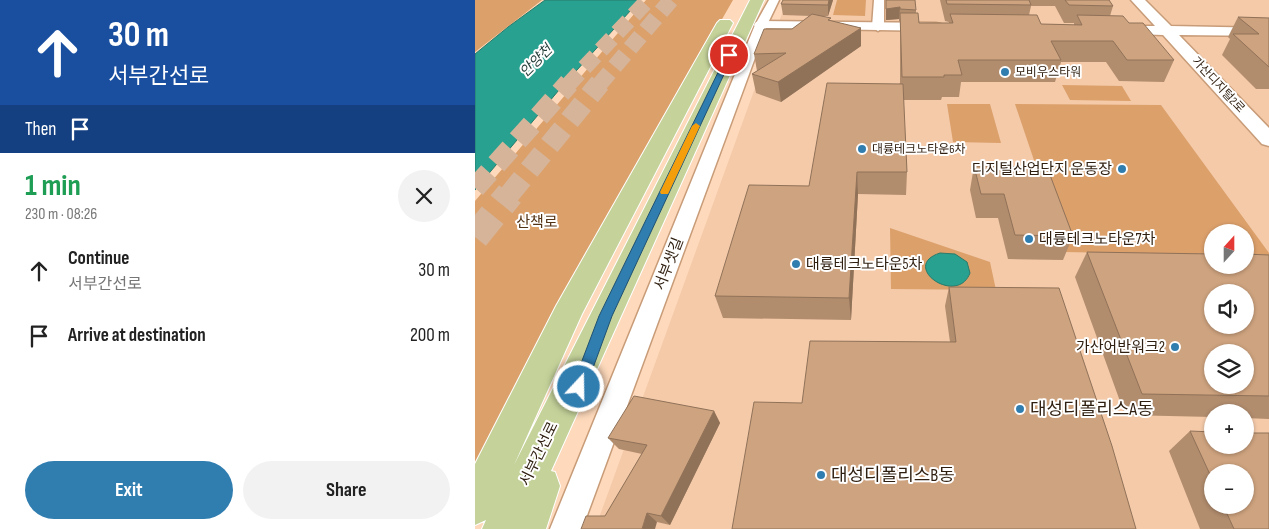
<!DOCTYPE html>
<meta charset="utf-8">
<style>
body{margin:0;font-family:"Sofia Sans Condensed","Noto Sans KR",sans-serif;background:#f2f2f2;color:#222;height:100vh;display:flex;flex-direction:column;font-size:19px;white-space:nowrap}
*{box-sizing:border-box;margin:0}
p{font-size:16px;color:#767676}
.icon{flex:none;width:28px;height:28px;fill:none;stroke:currentColor;stroke-width:2;stroke-linecap:round;stroke-linejoin:round}
.map{position:relative;flex:1;overflow:hidden}
.sheet{display:flex;flex-direction:column;background:#fff;width:475px}
.sheet>*{flex:none}
.guide{background:#1a4fa0;color:#fff;overflow:hidden}
.needle{width:32px;rotate:21deg}
.buttons{position:absolute;left:729px;top:224px;display:grid;gap:10px}
.buttons a{display:grid;place-items:center;width:50px;height:50px;border-radius:50%;background:#fff;box-shadow:0 1px 4px #0004;font-size:25px}
.pin{position:absolute;display:grid;place-items:center;width:42px;height:42px;color:#fff;margin:-21px;border:2px solid #fff;border-radius:50%;box-shadow:0 1px 5px #0007}
.me{position:absolute;width:55px;margin:-28px;rotate:21deg;stroke-linejoin:round;filter:drop-shadow(0 0 4px #0008)}
.turn{display:flex;align-items:center;gap:18px;height:105px;padding:0 25px;font-size:22px}
.turn .icon{width:65px;height:65px;stroke-width:2.5}
.turn b{display:block;font-size:35px;line-height:42px}
.then{display:flex;align-items:center;height:48px;padding:0 25px;background:#0003;gap:10px;font-size:19px}
.round{display:grid;place-items:center;flex:none;width:52px;height:52px;border-radius:26px;background:#f2f2f2}
.overview{display:flex;align-items:center;justify-content:space-between;height:85px;padding:0 25px}
h1{font-size:30px;font-weight:700;line-height:38px;color:#1e9e55}
.primary-button{display:flex;gap:10px;margin-top:auto;padding:10px 25px}
.primary-button a{flex:1;height:58px;border-radius:30px;background:#307db0;color:#fff;font-size:20px;font-weight:700;line-height:58px;text-align:center}
.primary-button a+a{background:#f2f2f2;color:#222}
ul{padding:0;list-style:none}
li{display:flex;align-items:center;gap:15px;height:65px;padding:0 25px}
li div{flex:1}
li b{display:block;font-size:19px}
li em{font-style:normal}
main{display:flex;flex:1;min-height:0}
.map>svg:first-child{display:block}
.built{fill:#f4caa9;fill-rule:evenodd}
.green{fill:#dca06b}
.water{fill:#28a190;stroke:#2a7a6a}
.lines{fill:none;stroke-linecap:round;stroke-linejoin:round}
.trunk-tunnel-far2{stroke:#d5b499;stroke-width:16;stroke-dasharray:16 8;stroke-linecap:butt}
.trunk-tunnel-far1{stroke:#d5b499;stroke-width:21;stroke-dasharray:21 11;stroke-linecap:butt}
.trunk-tunnel{stroke:#d5b499;stroke-width:28;stroke-dasharray:28 14;stroke-linecap:butt}
.minor-casing{stroke:#c89c78;stroke-width:3}
.tertiary-casing{stroke:#c89c78;stroke-width:3}
.primary-casing{stroke:#fff;stroke-width:2}
.minor{fill:#fff;fill-rule:evenodd}
.tertiary{fill:#fff;fill-rule:evenodd}
.primary{fill:#c5d39a;fill-rule:evenodd}
.wall{fill:#b18c6d;fill-rule:evenodd}
.shaded-wall{fill:#907259}
.building{fill:#cea37f;stroke:#907259;fill-rule:evenodd}
.route{fill:#307db0;stroke:#1f5172}
.slow{fill:#f59e0b}
.poi-dot{fill:#307db0;stroke:#fff;stroke-width:2}
.labels{text-anchor:middle;dominant-baseline:central;stroke-width:4;stroke-linejoin:round;paint-order:stroke}
.far-poi-label{font-size:12px;fill:#2f1f10;stroke:#fff;text-anchor:start}
.far-street-label{font-size:12px;fill:#2f1f10;stroke:#fff}
.far-water-label{font-size:14px;font-style:italic;fill:#253e39;stroke:#fff}
.poi-label{font-size:15px;fill:#2f1f10;stroke:#fff;text-anchor:end}
.park-label{font-size:15px;fill:#543315;stroke:#fff}
.street-label{font-size:15px;fill:#2f1f10;stroke:#fff}
.near-poi-label{font-size:18px;fill:#2f1f10;stroke:#fff;text-anchor:start}
</style>
<main>
<section class="sheet">
<div class="guide">
<div class="turn"><svg class="icon" aria-label="ahead" viewBox="0 0 24 24"><path d="M12 20V5M6 11l6-6 6 6"/></svg><div><b>30 m</b>서부간선로</div></div>
<div class="then">Then<svg class="icon" aria-label="arrive" viewBox="0 0 24 24"><path d="M6 21V4h12l-3 4 3 4H6"/></svg></div>
</div>
<div class="overview"><div><h1>1 min</h1><p>230 m · 08:26</p></div><a class="round"><svg class="icon" aria-label="close" viewBox="0 0 24 24"><path d="M6 6l12 12M18 6L6 18"/></svg></a></div>
<ul>
<li><svg class="icon" aria-label="ahead" viewBox="0 0 24 24"><path d="M12 20V5M6 11l6-6 6 6"/></svg><div><b>Continue</b><p>서부간선로</p></div><em>30 m</em></li>
<li><svg class="icon" aria-label="arrive" viewBox="0 0 24 24"><path d="M6 21V4h12l-3 4 3 4H6"/></svg><div><b>Arrive at destination</b></div><em>200 m</em></li>
</ul>
<div class="primary-button"><a>Exit</a><a>Share</a></div>
</section>
<div class="map">
<svg width="794" height="529" viewBox="0 0 794 529">
<rect width="100%" height="100%" fill="#fed9bb"/>
<path class="built" d="M312 0H794V529H120ZM738 232H770V265H738ZM738 292H770V325H738ZM738 352H770V385H738ZM738 412H770V445H738ZM738 472H770V505H738Z"/>
<path class="green" d="M0 0H67L0 52Z
M171 0H258L148 192 0 469V201Z
M362 0H391L390 16 358 15Z
M587 85 647 86 656 101 595 100Z
M472 104H515L526 143 478 142Z
M540 104 686 105 794 253V256H770V232H738L737 255 590 252Z
M415 228 515 262 521 290 416 289Z"/>
<path class="water" d="M70 0H165L84 90 0 190V54L33 27Z
M465 253 480 254 492 262 495 273C482 307 424 266 465 253Z"/>
<g class="lines">
<path class="trunk-tunnel-far2" d="M93 85 173 0
M124 85 196 0"/>
<path class="trunk-tunnel-far1" d="M0 188 94 83
M34 195 125 83"/>
<path class="trunk-tunnel" d="M0 237 35 194"/>
<defs>
<path id="minor" d="M294 0H304L292 25 107 529H75L280 25Z
M399 0H409V27L403 31 397 27Z"/>
<path id="tertiary" d="M656 0H670L696 26 794 28V36L704 35 794 128V146L787 144 688 35 632 33 630 30 632 27 637 26H680Z
M286 21 461 23 466 24 468 27 466 30 461 31 281 28 279 25 281 22Z"/>
<path id="primary" d="M275 0H289L76 471 80 472 85 486 71 529H7L11 520 0 525V464L81 306 242 23 245 20H255L258 23 107 314 39 465Z"/>
</defs>
<use href="#minor" class="minor-casing"/>
<use href="#tertiary" class="tertiary-casing"/>
<use href="#primary" class="primary-casing"/>
<use href="#minor" class="minor"/>
<use href="#tertiary" class="tertiary"/>
<use href="#primary" class="primary"/>
</g>
<path class="wall" d="M308 0H358L353 16H347L357 21 386 28V46L306 102 281 93 277 74 282 71 279 54 317 29 336 16 308 15 306 4Z
M411 0 441 10V13L444 23H474V22L470 21 465 0H634L638 6 635 16 654 23 699 60 689 82 644 81 631 62H586L580 82H486L484 97H467L466 100H428L432 172 431 195 383 194 376 320 248 318 240 296 334 186 425 83V21H424V19L411 20ZM556 6H580L589 23H599V25L566 24 554 15Z
M763 17 794 18V89H781L747 55 755 39 753 37Z
M499 166 598 236 588 260 533 259 523 218H501L495 190Z
M612 252 794 255V419L770 418V412H738V417L650 415 600 277Z
M474 287 637 446 327 403 475 342 470 306Z
M239 411 245 423 195 525 182 522 130 516 167 454 144 449 133 438Z
M715 431 794 529H725L694 451ZM738 472 770 505H738Z"/>
<path class="shaded-wall" d="M354 0H358L353 16V5Z
M425 7 424 19 411 20V9Z
M386 28V46L306 102 303 82Z
M382 172 383 194 376 320 374 298Z
M239 411 245 423 195 525 186 516Z
M172 513 182 522 180 529H167Z"/>
<path class="building" d="M308 0H354L353 5 306 4Z
M411 0H440L441 10 425 9V7L411 9Z
M471 0H554L556 5 472 4Z
M590 0H634L638 6 594 5Z
M425 13H443L444 23H478L475 14 562 15 566 24 607 25 602 15 648 16 654 23H668L699 60H652L638 41H576L586 60H483L487 75H469V77H427Z
M337 14 356 18 353 20 386 28 303 82 277 74 311 53 279 54 289 29H317Z
M763 17 794 18V67L758 34H784Z
M352 83 428 84 432 172H382L374 298 240 296 274 185 334 186Z
M499 166 572 167 598 236 540 235 529 194H506Z
M612 252 738 254V265H770V254L794 255V396L667 394ZM738 292H770V325H738ZM738 352H770V385H738Z
M474 287 584 288 637 446 661 529H257L279 402 327 403 335 341 481 342Z
M159 396 239 411 186 516 172 513 167 529H106L111 516H130L172 445 133 438Z
M715 431 738 432V445H770V433H794V529H759L748 505H770V472H738V481Z"/>
<path class="route" d="M252 54 258 55 137 316 111 387 109 392 104 394 99 392 97 387 124 316Z"/>
<path class="slow" d="M221 123 225 126 194 192 193 194H186L185 192 217 126Z"/>
<g class="poi-dot">
<circle cx="530" cy="72" r="5"/>
<circle cx="387" cy="149" r="5"/>
<circle cx="647" cy="169" r="5"/>
<circle cx="554" cy="239" r="5"/>
<circle cx="321" cy="264" r="5"/>
<circle cx="700" cy="347" r="5"/>
<circle cx="545" cy="409" r="5"/>
<circle cx="346" cy="475" r="5"/>
</g>
<g class="labels">
<g class="far-poi-label">
<text x="540" y="72">모비우스타워</text>
<text x="397" y="149">대륭테크노타운6차</text>
</g>
<g class="far-street-label">
<text transform="translate(743 85) rotate(47)">가산디지털2로</text>
</g>
<g class="far-water-label">
<text transform="translate(61 61) rotate(-45)">안양천</text>
</g>
<g class="poi-label">
<text x="637" y="169">디지털산업단지 운동장</text>
<text x="564" y="239" text-anchor="start">대륭테크노타운7차</text>
<text x="331" y="264" text-anchor="start">대륭테크노타운5차</text>
<text x="690" y="347">가산어반워크2</text>
</g>
<g class="park-label">
<text x="62" y="222">산책로</text>
</g>
<g class="street-label">
<text transform="translate(194 264) rotate(-69)">서부샛길</text>
<text transform="translate(64 454) rotate(-64)">서부간선로</text>
</g>
<g class="near-poi-label">
<text x="555" y="409">대성디폴리스A동</text>
<text x="356" y="475">대성디폴리스B동</text>
</g>
</g>
</svg>
<div class="buttons">
<a><svg class="needle" viewBox="-14 -14 28 28"><path d="M0-13l5 13h-10z" fill="#e53935"/><path d="M0 13l5-13h-10z" fill="#767676"/></svg></a>
<a><svg class="icon" aria-label="sound" viewBox="0 0 24 24"><path d="M4 9h4l5-4v14l-5-4H4zM17 9q2 3 0 6"/></svg></a>
<a><svg class="icon" aria-label="layers" viewBox="0 0 24 24"><path d="M12 4l9 5-9 5-9-5zM3 14l9 5 9-5"/></svg></a>
<a>+</a>
<a>−</a>
</div>
<div class="pin" style="left:254px;top:55px;background:#d93025"><svg class="icon" aria-label="arrive" viewBox="0 0 24 24"><path d="M6 21V4h12l-3 4 3 4H6"/></svg></div>
<svg class="me" style="left:104px;top:387px" viewBox="-20 -20 40 40"><circle r="17" fill="#307db0" stroke="#fff" stroke-width="3"/><path d="M0-11L8 9 0 5-8 9z" fill="#fff"/></svg>
</div>
</main>
